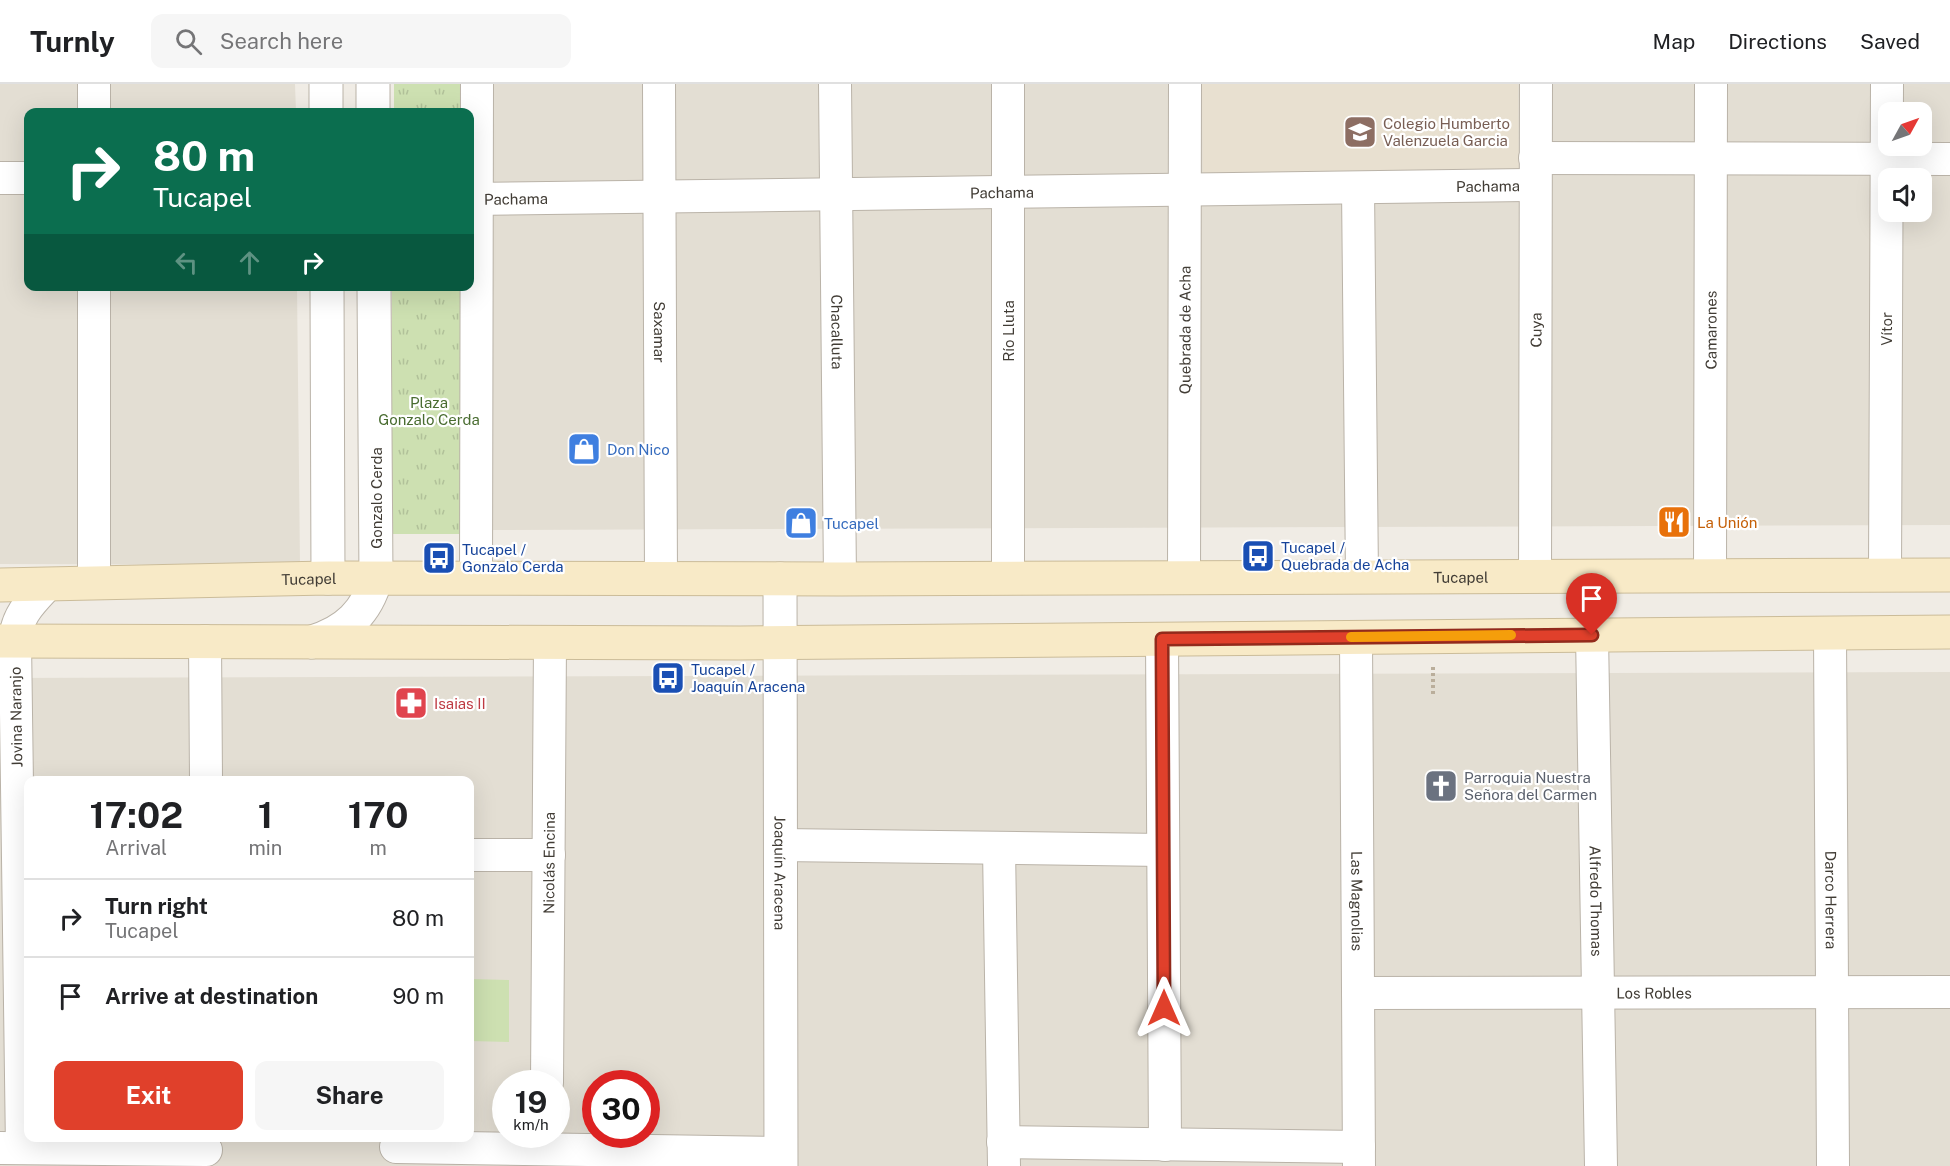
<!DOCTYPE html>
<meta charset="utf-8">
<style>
body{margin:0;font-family:"Public Sans",sans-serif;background:#f6f6f6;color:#202124;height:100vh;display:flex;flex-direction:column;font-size:22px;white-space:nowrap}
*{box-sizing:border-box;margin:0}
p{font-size:20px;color:#757577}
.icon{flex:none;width:33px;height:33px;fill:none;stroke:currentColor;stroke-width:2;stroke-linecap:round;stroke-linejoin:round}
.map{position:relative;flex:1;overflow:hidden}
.drawer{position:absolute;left:24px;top:692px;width:450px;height:366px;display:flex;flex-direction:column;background:#fff;border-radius:12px;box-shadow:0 6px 24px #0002}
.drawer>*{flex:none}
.top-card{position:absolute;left:24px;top:24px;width:450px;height:183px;border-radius:12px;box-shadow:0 6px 24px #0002;background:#0b6e4f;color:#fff;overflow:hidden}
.needle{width:39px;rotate:50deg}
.buttons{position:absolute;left:1878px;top:18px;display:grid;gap:12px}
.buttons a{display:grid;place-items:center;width:54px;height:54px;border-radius:12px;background:#fff;box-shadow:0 6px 24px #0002;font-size:30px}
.speed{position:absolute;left:492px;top:986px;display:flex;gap:12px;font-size:30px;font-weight:700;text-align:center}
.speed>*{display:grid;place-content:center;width:78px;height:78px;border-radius:50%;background:#fff;box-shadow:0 6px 24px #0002;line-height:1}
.speed small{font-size:15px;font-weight:400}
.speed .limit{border:9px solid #d22;background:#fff;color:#111}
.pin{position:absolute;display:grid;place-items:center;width:51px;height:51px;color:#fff;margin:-62px -26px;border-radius:50% 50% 50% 0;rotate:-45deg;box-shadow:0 0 6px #0007}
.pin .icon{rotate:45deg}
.me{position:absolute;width:66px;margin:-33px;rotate:0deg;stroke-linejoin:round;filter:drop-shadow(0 0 4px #0008)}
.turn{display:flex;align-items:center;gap:21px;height:126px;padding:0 30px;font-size:27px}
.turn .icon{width:78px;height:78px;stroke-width:2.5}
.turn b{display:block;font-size:42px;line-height:51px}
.lanes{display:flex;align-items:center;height:57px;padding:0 30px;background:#0003;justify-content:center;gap:30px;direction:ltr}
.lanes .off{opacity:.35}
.eta{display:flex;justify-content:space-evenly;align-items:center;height:102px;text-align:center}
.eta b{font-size:36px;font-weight:700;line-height:42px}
.button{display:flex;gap:12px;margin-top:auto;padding:12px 30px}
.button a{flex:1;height:69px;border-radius:12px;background:#e0402b;color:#fff;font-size:24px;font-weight:700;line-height:69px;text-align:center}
.button a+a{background:#f6f6f6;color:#202124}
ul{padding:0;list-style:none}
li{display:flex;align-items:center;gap:18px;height:78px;padding:0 30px;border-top:2px solid #e0e0e0}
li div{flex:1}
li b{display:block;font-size:22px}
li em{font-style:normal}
header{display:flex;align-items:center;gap:36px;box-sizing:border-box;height:84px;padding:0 30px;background:#fff;border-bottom:2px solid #e0e0e0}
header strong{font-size:28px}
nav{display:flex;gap:33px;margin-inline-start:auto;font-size:21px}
.search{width:420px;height:54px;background:#f6f6f6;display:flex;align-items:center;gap:15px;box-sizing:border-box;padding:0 21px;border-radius:12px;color:#757577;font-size:22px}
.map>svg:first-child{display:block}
.residential{fill:#e3ded3;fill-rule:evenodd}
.education{fill:#e8e0d0}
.park{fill:url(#park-tufts)}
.pitch{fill:#cde0b1}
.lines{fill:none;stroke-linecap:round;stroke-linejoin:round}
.minor-casing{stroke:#bab3a8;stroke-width:34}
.tertiary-casing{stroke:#bab3a8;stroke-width:35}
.secondary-casing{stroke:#cbbc99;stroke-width:35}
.path{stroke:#baae9b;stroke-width:4;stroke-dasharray:3 3;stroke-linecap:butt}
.minor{stroke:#fff;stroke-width:32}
.tertiary{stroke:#fff;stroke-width:33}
.secondary{stroke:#f8eac7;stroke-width:33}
.route-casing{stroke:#922a1c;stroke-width:15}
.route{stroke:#e0402b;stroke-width:10}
.slow{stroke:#f59e0b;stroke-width:10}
.labels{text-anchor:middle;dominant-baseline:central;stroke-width:4.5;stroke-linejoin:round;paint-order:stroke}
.education-label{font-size:15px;fill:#785e54;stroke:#fff;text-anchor:start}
.street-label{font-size:15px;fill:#413c35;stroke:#fff}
.park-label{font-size:15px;fill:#496c30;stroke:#fff}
.shop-label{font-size:15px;fill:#366cbe;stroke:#fff;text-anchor:start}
.food-label{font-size:15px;fill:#c56008;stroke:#fff;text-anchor:start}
.transit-label{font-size:15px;fill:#164399;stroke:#fff;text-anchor:start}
.health-label{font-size:15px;fill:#be3a42;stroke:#fff;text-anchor:start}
.worship-label{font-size:15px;fill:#5b616d;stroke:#fff;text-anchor:start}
</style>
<header>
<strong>Turnly</strong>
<div class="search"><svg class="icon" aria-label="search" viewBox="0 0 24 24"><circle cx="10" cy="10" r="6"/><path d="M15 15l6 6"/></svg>Search here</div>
<nav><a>Map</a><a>Directions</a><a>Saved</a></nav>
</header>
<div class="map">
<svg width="1950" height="1082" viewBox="0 0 1950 1082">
<defs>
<pattern id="park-tufts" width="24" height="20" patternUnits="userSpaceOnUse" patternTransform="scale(1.5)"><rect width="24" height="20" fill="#cde0b1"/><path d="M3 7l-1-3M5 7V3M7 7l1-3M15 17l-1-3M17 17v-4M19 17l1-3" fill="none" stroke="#b1c199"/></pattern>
</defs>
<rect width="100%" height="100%" fill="#f0ece5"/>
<path class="residential" d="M0 0H295L296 28H28V202L297 203 300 481 0 480Z
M486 0H1950V441L488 446ZM1888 28H1922V62H1888ZM1888 94H1922V128H1888Z
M1950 588V1082H0V594ZM28 696H470V1053H28ZM506 999H556V1050H506ZM596 999H646V1050H596Z"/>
<path class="education" d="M1202 0H1518L1519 95 1203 96Z"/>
<path class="park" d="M394 0H468V28H394Z
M392 203H466V450H392Z"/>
<path class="pitch" d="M470 895 509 896V958L470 957Z"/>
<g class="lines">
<defs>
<g id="minor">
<path d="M94 0V28"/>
<path id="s1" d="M659 0 661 495"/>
<path id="s2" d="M835 0 840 495"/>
<path d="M1008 0V494"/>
<path d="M1535 74 1950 75"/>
<path d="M0 94H28"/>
<path d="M1358 104 1362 493"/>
<path id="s3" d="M470 115 1535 101"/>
<path d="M94 202V499"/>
<path id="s4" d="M1885 491 1887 0"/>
<path id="s5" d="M1535 492 1536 0"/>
<path id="s6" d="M1710 492 1711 0"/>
<path d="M476 494 477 0"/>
<path id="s7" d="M1184 494 1185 0"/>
<path id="s8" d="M1830 549 1833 1082"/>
<path id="s9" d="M1592 551 1601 1082"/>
<path id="s10" d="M1356 553 1359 1082"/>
<path d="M1162 555 1165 1061"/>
<path d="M205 557 206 696"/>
<path d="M781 761 1163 766"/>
<path d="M999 764 1004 1082"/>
<path d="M470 771H549"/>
<path id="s11" d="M1358 909 1950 908"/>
<path id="s12" d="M547 999 550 558"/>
<path d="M1003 1058 1359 1063"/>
<path d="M396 1063 781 1069"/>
<path d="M0 1064 206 1066"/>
<path d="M22 1064 15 557C16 532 31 518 47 501"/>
</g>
<g id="tertiary">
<path d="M326 0V28"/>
<path d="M373 0V28"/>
<path d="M327 202 328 494"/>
<path id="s13" d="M780 495 781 1082"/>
<path d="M312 558C346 548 367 528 376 494L374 202"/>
</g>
<g id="secondary">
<path id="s14" d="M0 501 328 494 840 495 1950 491"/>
<path d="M0 557 740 559 1950 548"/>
</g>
</defs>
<use href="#minor" class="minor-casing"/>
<use href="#tertiary" class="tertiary-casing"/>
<use href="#secondary" class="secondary-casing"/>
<path class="path" d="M1433 583V612"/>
<use href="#minor" class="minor"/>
<use href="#tertiary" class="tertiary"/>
<use href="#secondary" class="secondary"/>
</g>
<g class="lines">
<defs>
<path id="route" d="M1164 924 1162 555 1592 551"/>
</defs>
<use href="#route" class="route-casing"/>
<use href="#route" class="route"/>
<path class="slow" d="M1351 553 1511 551"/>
</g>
<defs>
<symbol id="school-square" viewBox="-11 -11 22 22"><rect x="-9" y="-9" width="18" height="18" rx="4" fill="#8d6e63" stroke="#fff"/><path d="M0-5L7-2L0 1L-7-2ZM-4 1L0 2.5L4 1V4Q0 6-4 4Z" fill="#fff"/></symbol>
<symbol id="shop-square" viewBox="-11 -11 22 22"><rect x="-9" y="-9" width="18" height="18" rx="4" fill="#3f7fe0" stroke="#fff"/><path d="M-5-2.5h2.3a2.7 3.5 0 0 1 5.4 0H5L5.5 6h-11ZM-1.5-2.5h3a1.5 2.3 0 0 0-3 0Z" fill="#fff"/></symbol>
<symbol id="restaurant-square" viewBox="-11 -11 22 22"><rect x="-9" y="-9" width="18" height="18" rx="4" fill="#e8710a" stroke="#fff"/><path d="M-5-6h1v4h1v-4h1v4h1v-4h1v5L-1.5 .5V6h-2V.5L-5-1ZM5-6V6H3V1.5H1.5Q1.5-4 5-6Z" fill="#fff"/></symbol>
<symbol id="bus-square" viewBox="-11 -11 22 22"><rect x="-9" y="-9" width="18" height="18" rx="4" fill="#1a4fb4" stroke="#fff"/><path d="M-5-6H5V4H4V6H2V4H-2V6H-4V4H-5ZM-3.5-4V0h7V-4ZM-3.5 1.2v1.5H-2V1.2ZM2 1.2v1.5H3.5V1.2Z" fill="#fff"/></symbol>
<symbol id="pharmacy-square" viewBox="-11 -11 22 22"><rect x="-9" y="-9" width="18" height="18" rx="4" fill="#e0444e" stroke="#fff"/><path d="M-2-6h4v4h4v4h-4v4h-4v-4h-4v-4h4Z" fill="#fff"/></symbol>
<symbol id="church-square" viewBox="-11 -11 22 22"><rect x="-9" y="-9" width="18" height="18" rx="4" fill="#6b7280" stroke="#fff"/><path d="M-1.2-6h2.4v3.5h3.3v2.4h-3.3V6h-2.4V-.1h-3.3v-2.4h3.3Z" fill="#fff"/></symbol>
</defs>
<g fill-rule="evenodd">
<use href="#school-square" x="1341" y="29" width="38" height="38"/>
<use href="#shop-square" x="565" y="346" width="38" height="38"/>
<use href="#restaurant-square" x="1655" y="419" width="38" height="38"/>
<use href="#shop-square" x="782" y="420" width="38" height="38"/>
<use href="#bus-square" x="1239" y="453" width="38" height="38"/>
<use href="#bus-square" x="420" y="455" width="38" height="38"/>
<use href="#bus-square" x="649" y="575" width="38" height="38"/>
<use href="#pharmacy-square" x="392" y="600" width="38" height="38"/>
<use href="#church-square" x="1422" y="683" width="38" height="38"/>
</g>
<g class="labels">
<g class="education-label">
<text x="1383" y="39">Colegio Humberto<tspan x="1383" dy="17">Valenzuela Garcia</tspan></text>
</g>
<g class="street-label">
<text stroke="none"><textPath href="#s3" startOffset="1018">Pachama</textPath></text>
<text stroke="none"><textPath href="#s3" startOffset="532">Pachama</textPath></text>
<text stroke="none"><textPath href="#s3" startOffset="46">Pachama</textPath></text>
<text stroke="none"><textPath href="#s5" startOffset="246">Cuya</textPath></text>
<text stroke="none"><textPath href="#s6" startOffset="246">Camarones</textPath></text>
<text stroke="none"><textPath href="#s4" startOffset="246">Vítor</textPath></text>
<text stroke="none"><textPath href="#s1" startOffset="248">Saxamar</textPath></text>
<text stroke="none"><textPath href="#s2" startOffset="248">Chacalluta</textPath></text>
<text transform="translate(1008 247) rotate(-90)">Río Lluta</text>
<text stroke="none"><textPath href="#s7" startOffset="248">Quebrada de Acha</textPath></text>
<text transform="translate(376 414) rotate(-90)">Gonzalo Cerda</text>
<text stroke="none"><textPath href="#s14" startOffset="1461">Tucapel</textPath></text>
<text stroke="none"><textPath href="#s14" startOffset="309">Tucapel</textPath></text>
<text transform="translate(16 633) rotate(-91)">Jovina Naranjo</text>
<text stroke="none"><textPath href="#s12" startOffset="220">Nicolás Encina</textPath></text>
<text stroke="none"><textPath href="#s13" startOffset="294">Joaquín Aracena</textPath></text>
<text stroke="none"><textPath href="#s8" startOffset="267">Darco Herrera</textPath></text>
<text stroke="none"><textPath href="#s9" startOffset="266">Alfredo Thomas</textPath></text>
<text stroke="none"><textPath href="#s10" startOffset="264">Las Magnolias</textPath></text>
<text stroke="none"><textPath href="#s11" startOffset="296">Los Robles</textPath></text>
</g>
<g class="park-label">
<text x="429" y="318">Plaza<tspan x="429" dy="17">Gonzalo Cerda</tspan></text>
</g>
<g class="shop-label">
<text x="607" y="365">Don Nico</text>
<text x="824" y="439">Tucapel</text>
</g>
<g class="food-label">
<text x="1697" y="438">La Unión</text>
</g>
<g class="transit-label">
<text x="1281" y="463">Tucapel /<tspan x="1281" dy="17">Quebrada de Acha</tspan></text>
<text x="462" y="465">Tucapel /<tspan x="462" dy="17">Gonzalo Cerda</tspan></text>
<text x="691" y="585">Tucapel /<tspan x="691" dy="17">Joaquín Aracena</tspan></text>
</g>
<g class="health-label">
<text x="434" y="619">Isaias II</text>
</g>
<g class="worship-label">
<text x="1464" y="693">Parroquia Nuestra<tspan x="1464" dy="17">Señora del Carmen</tspan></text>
</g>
</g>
</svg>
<div class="buttons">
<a><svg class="needle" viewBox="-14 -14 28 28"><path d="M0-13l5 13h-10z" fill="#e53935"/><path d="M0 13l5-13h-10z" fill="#757577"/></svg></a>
<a><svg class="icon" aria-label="sound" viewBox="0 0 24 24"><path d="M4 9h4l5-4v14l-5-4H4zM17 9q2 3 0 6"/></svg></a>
</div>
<div class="speed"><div>19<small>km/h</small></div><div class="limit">30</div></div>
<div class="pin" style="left:1592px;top:551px;background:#d93025"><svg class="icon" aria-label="arrive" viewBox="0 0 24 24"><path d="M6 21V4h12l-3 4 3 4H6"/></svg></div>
<svg class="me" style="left:1164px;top:924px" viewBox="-20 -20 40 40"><path d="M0-17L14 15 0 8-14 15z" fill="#e0402b" stroke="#fff" stroke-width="4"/></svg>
<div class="top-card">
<div class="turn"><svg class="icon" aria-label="right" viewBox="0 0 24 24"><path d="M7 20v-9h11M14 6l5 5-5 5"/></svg><div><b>80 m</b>Tucapel</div></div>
<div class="lanes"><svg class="icon off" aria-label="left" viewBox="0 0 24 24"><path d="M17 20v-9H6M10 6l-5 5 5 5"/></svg><svg class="icon off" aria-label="ahead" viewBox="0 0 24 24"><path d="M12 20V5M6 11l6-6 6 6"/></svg><svg class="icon" aria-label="right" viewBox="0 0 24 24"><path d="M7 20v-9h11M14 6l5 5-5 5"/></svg></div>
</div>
<section class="drawer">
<div class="eta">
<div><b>17:02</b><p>Arrival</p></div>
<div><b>1</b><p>min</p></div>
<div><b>170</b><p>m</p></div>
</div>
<ul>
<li><svg class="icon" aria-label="right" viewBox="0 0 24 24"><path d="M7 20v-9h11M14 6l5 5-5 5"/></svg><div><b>Turn right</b><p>Tucapel</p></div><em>80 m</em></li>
<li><svg class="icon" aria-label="arrive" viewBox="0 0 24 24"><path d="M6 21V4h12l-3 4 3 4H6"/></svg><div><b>Arrive at destination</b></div><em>90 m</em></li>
</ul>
<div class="button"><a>Exit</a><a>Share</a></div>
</section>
</div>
